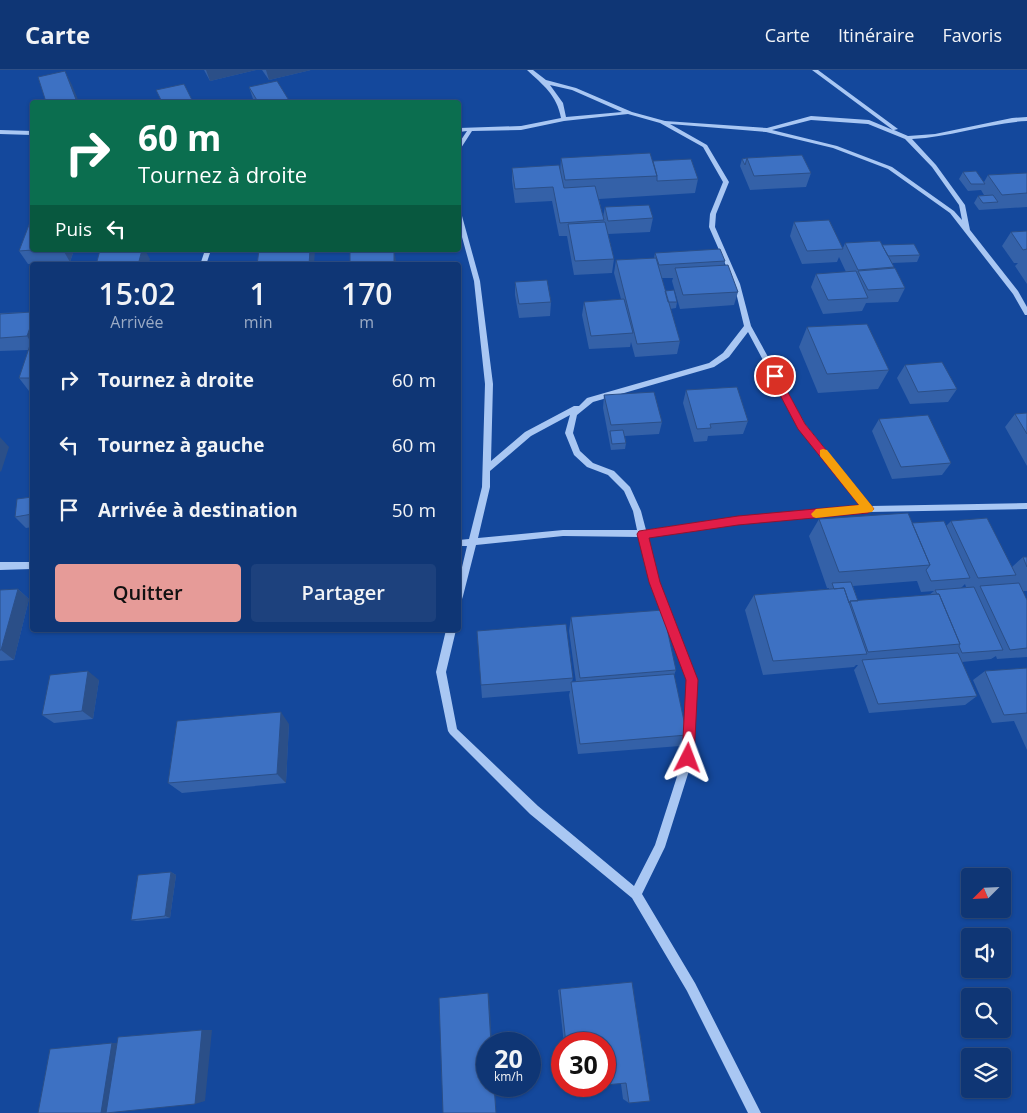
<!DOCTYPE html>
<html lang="fr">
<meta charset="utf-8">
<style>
body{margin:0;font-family:"Open Sans",sans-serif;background:#1d417d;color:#f1f3f6;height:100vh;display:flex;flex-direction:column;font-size:19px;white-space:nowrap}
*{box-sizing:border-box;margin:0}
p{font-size:16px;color:#9babc5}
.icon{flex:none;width:28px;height:28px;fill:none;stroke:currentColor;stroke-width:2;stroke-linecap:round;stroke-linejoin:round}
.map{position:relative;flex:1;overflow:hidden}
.drawer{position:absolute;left:30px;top:192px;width:431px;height:370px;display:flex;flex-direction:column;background:#0f3675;border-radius:5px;box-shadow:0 1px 4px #0004,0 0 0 1px #2f5087}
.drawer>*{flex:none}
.top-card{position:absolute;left:30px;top:30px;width:431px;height:152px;border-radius:5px;box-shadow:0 1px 4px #0004,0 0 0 1px #2f5087;background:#0b6e4f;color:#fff;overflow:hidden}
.needle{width:32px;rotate:246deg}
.buttons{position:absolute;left:961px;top:798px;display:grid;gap:10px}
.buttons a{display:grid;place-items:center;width:50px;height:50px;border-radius:5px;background:#0f3675;box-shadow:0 1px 4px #0004,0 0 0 1px #2f5087;font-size:25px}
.speed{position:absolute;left:476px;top:962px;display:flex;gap:10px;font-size:25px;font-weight:700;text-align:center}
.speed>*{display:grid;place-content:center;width:65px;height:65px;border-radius:50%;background:#0f3675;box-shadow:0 1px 4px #0004,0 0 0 1px #2f5087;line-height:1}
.speed small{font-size:12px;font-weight:400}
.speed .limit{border:8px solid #d22;background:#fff;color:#111}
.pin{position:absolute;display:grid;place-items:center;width:42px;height:42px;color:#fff;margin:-21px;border:2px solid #fff;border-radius:50%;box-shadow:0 1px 5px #0007}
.me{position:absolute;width:55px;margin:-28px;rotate:3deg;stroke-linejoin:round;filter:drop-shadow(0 0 4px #0008)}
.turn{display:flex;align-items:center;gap:18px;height:105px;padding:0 25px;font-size:22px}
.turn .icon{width:65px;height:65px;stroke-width:2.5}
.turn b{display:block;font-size:35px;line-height:42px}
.then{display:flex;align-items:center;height:48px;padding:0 25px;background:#0003;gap:10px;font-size:19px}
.eta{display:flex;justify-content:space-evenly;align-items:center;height:85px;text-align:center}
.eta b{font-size:30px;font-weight:600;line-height:35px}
.primary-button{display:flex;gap:10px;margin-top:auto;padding:10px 25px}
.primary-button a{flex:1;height:58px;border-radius:5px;background:#e69b98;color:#111;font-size:20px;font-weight:600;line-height:58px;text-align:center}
.primary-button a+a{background:#1d417d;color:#f1f3f6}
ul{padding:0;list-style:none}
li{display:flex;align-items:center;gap:15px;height:65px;padding:0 25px}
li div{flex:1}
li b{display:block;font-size:19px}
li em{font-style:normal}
header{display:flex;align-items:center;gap:30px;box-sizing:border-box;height:70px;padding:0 25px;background:#0f3675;border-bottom:1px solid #2f5087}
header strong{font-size:24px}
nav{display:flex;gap:28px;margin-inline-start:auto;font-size:18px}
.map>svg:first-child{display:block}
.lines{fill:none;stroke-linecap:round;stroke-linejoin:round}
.minor{fill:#a9c7f3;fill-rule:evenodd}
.wall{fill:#3461a8;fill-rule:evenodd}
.shaded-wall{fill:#2b4f88}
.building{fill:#3d71c3;stroke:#2b4f88}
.route{fill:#e11d48;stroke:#92132f}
.slow{fill:#f59e0b}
</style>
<header>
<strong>Carte</strong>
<nav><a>Carte</a><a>Itinéraire</a><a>Favoris</a></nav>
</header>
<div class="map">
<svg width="1027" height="1043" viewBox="0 0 1027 1043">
<rect width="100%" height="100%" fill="#14489c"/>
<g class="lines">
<path class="minor" d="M527 0H533L546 10 576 18 632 42 665 51 767 58 811 46 869 50 893 60 812 0H818L898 59 894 60 908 66 935 64 1012 48 1027 47V51C988 53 951 67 912 69L936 95 965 135 970 160 1018 221 1027 237V245H1025L1013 224 950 143 888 99 833 78 766 62 670 54 707 75 729 112 716 144 715 157 740 214 751 256 805 354 871 436 1027 433V439L869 442 738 453 647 467 658 513 697 609 693 688 665 777 642 824 695 913 761 1043H748L687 921 632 828 530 744 450 664 448 661 436 602 446 560H456L446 602 457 659 538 736 634 816 655 775 683 688 687 609 650 513 639 467 563 466 476 475 463 526 462 529 459 530V510L467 476H459V470L469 469 482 417 485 314 474 211 459 156V144L462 146 480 211 493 314 491 391 525 362 574 336H579L587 328 709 293 723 283 744 256 734 214 709 157 710 144 723 112 703 77 660 53 628 44 564 51 521 60 472 61 461 78 459 79V73L467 61 459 62V58L521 56 561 48C557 25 543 15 527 0ZM550 15 572 20 622 42 566 47 563 33ZM811 50 868 54 905 69 932 97 959 135 962 150 954 141 892 97 837 76 772 60ZM748 262 799 358 862 436 738 447 646 460 641 441 630 417 614 401 593 393 580 381 573 363 577 345 593 332 714 297 729 287ZM570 345 565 363 574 385 587 397 608 405 624 421 633 441 637 460H563L478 468 490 417V401L531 366Z
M0 60 32 61V65L0 64Z
M205 180H211L206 195H200Z
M0 492H32V499L0 500Z"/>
</g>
<path class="wall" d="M204 0H256L210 11Z
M262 0H311L269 10Z
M249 17 290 32H254Z
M561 88 653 91 698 109 695 123 599 129 603 147 605 137 653 148 650 162 608 164 614 189 612 203 574 205 567 166H559L552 131 515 133 512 111V98L560 102Z
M747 88 811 103 806 117 750 120 740 96 742 89Z
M963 102 984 112 988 105 1027 103V137L979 140 974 133 978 126 984 125 981 120 968 121 959 109Z
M794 152 843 178 845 173 882 175 920 185 917 192 892 193 894 197V199L905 218 898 232 866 233 862 241 823 244 811 217 816 204 846 202 839 187 837 192 802 194 790 166Z
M1027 161V214L1015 196 1018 193H1014L1002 176 1011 162Z
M32 180H74L70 192 28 194 19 181Z
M655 183 725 191 724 195 738 222 734 235 680 239 672 211 673 208H662L665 221 677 232 676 238 670 239 680 271 677 284 635 287 631 272 630 277 589 279 582 245 584 232 621 229 614 203 616 190 654 188Z
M515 212 551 232 550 246 519 248 515 225Z
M32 242V321H29L19 308 29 280 0 281V243Z
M807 257 889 300 878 319 818 323 799 277Z
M905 295 957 319 948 332 910 334 897 308Z
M686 320 748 351 743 364 708 366 707 371 694 372 683 333Z
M604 325 662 352 659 364 625 366 626 373 625 379 611 380 603 338Z
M1027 343V396L1005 357 1015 344Z
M879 349 951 393 942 405 892 409 872 361Z
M32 427V457L26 458 15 447Z
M819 449 912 453 946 456 951 451 1012 497 1023 487H1027V521H1023L1027 530V587L997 589 996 586 991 589 962 592 977 626 965 635 869 643 854 600 858 595H856L854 597 763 605 745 540 754 525 829 519V518H827L809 466ZM916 511H917L921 522 934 521 929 525 858 531 853 516ZM965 514 966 517 961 518Z
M18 519 29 529 14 590 0 591V520H1Z
M571 547 676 600 674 605 687 665 680 676 578 684 569 625 570 621 482 628 481 615 573 608 572 612H576L569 561Z
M1027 598V680L1014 651 992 653 973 610 985 601Z
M99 610 93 649 54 653 42 645Z
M289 654 286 713 182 723 168 713Z
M171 802 176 805 170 848 137 851 131 850Z
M632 912 629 1033 623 1029 621 1014 605 974H564L558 920 560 919Z"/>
<path class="shaded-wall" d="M206 0H256L210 11Z
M266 0H311L269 10Z
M65 1 72 15 79 32H77Z
M63 180H74L70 192Z
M142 180H145L150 189 148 195H138Z
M310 180H314L315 181 314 195H309Z
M394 180 396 191V195H394Z
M32 252V274L27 266Z
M0 367 9 377 1 402 0 401Z
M18 519 29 529 14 590 1 580Z
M88 601 99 610 93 649 82 641Z
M281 642 289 654 286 713 277 704Z
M171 802 176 805 170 848 165 846Z
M488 923 489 924 492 974H491Z
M202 960H212L205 1031 195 1034Z
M112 973H124L114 1043H101Z
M494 1016H495L496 1043Z"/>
<path class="building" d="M65 1 77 32H46L38 7Z
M277 11 290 32H258L249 17Z
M184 14 193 32H162L156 20Z
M650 83 657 106 565 110 561 88Z
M802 85 811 103 754 106 747 88Z
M747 88 745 95 742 89Z
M691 89 698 109 657 111V106L653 91Z
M559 95 564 118 595 116 604 150 560 153 553 117 515 119 512 98Z
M976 101 985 114H971L963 102Z
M1027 103V123L1002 125 988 105Z
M993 125 998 132 983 133 978 126Z
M649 135 653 148 608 151 605 137Z
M32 147V180L19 181Z
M829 150 843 179 807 181 794 152Z
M605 152 614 189 575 191 568 154Z
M1027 161V179L1023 180 1011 162Z
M880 171 894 197 858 200 845 173Z
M914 174 920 185 888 186 882 175Z
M720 179 725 191 659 195 655 183Z
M100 180H142L138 195H96Z
M259 180H310L309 195H257Z
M350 180H394V195H350Z
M656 188 680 271 637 274 616 190Z
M728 195 738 222 683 225 675 198Z
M895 198 905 218 868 220 858 201Z
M856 201 868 228 828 230 816 204Z
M547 210 551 232 519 234 515 212Z
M674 220 677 232H668L665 221Z
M624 229 633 263 591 266 584 232Z
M32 242V252L27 266 0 268V244Z
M867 254 889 300 827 304 807 257Z
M32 269V308H19Z
M942 292 957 319 918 322 905 295Z
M737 317 748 351 710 354 711 358 697 359 686 320Z
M654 322 662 352 611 355 604 325Z
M1027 343V364L1015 344Z
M928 345 951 393 901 397 879 349Z
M623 360 626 373 612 374 610 361Z
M32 427V444L15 447 17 429Z
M908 443 930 495 839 502 819 449Z
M987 448 1016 505 978 508 951 451Z
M944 451 970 508 931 511 926 500 930 495 912 453Z
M1023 487H1027V497Z
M851 512 858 531H850L849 533 844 518 834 519 832 513Z
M1019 513 1027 530V578L1010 580 980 516Z
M974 517 1003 580 962 583 959 576 960 574 939 524H937L935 520Z
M844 518 867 584 773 591 754 525Z
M18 519 1 580H0V520Z
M939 524 960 574 868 582 850 531Z
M663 540 676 600 580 608 571 547Z
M566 554 573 608 481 615 477 561Z
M958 583 977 626 878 634 862 590Z
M1027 598V643L1004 645 985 601Z
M88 601 82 641 42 645 50 605Z
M674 604 687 665 580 674 571 612Z
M281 642 277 704 168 713 177 651Z
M171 802 165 846 131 850 138 805Z
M632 912 650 1031 629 1033 626 1013 605 1015V974H566L560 919Z
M488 923 491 974H488V1016H494L496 1043H443L439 928Z
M202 960 195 1034 106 1043 118 967Z
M112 973 101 1043H38L50 979Z
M570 1016H595L571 1019Z"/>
<path class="route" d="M775 303 778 304 805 354 874 439 868 443 738 455 649 468 660 512 698 610 694 688 693 692 688 694 683 692 682 688 686 610 649 512 637 464 639 461 738 446 859 435 798 359 770 306Z"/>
<path class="slow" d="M823 379 827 380 872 436 874 439 872 442 816 448 813 447 811 444 816 439 859 435 820 386V380Z"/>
</svg>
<div class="buttons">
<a><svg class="needle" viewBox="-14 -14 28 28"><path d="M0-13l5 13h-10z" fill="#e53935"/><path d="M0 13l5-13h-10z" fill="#9babc5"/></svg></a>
<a><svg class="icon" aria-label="sound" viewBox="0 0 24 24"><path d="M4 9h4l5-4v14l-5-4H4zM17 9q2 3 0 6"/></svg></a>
<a><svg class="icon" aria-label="search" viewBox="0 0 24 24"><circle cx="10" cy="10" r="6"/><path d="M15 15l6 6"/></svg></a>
<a><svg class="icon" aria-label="layers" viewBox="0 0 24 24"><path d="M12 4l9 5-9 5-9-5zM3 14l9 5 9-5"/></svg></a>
</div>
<div class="speed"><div>20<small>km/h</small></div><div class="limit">30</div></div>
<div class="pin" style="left:775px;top:306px;background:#d93025"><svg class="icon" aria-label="arrive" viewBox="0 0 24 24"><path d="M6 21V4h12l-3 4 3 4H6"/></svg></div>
<svg class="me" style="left:688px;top:688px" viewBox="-20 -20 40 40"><path d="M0-17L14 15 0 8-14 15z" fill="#e11d48" stroke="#fff" stroke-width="4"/></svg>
<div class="top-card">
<div class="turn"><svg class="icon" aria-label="right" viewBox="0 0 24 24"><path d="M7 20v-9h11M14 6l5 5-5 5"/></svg><div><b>60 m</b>Tournez à droite</div></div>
<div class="then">Puis<svg class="icon" aria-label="left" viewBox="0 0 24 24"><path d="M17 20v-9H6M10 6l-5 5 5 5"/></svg></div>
</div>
<section class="drawer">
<div class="eta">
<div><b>15:02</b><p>Arrivée</p></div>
<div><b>1</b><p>min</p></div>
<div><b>170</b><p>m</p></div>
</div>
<ul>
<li><svg class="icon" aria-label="right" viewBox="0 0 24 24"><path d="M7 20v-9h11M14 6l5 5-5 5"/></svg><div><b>Tournez à droite</b></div><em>60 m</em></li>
<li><svg class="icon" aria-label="left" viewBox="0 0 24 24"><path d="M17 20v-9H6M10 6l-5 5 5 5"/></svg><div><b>Tournez à gauche</b></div><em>60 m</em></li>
<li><svg class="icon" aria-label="arrive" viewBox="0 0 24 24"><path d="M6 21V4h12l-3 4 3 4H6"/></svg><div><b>Arrivée à destination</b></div><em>50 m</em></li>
</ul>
<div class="primary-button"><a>Quitter</a><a>Partager</a></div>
</section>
</div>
